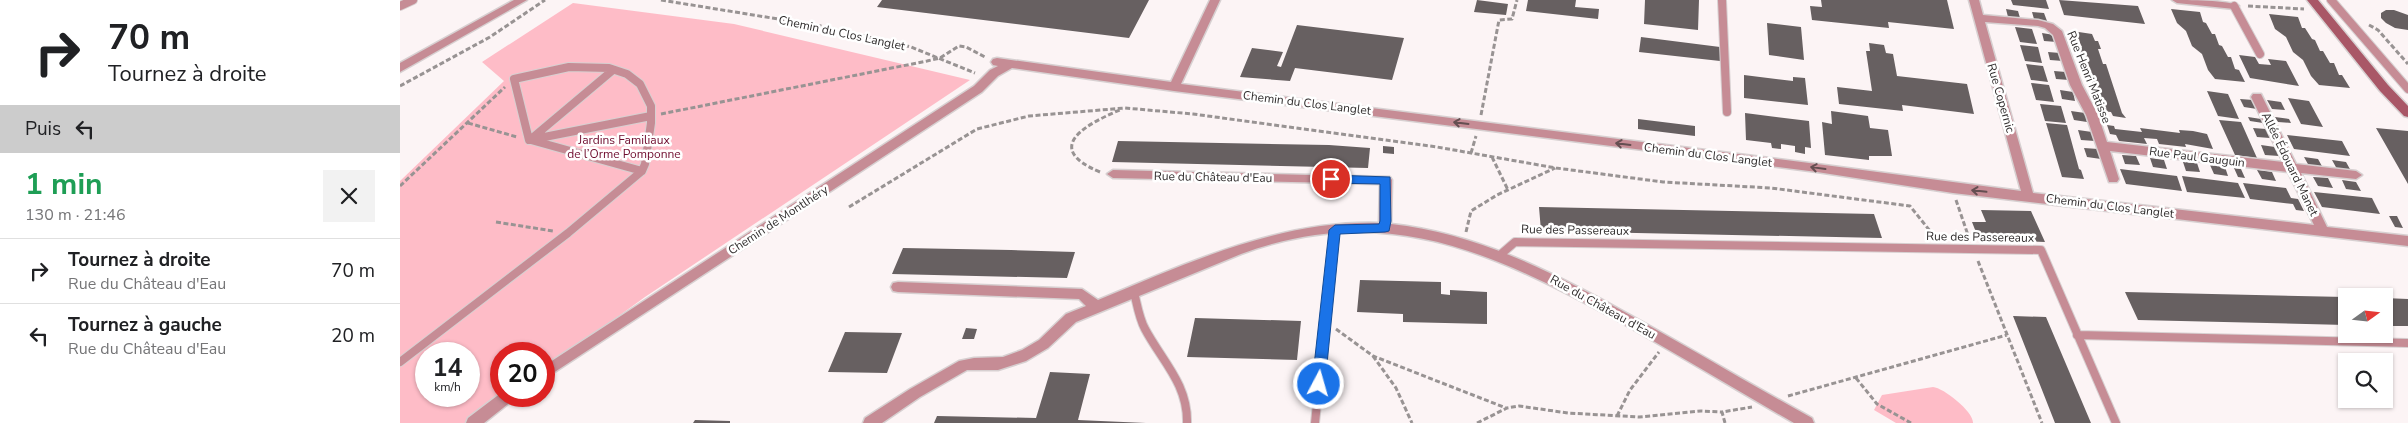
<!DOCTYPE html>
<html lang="fr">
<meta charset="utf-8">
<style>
body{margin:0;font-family:"Nunito Sans",sans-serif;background:#f2f2f2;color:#202124;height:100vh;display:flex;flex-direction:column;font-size:19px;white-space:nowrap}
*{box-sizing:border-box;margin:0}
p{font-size:16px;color:#757577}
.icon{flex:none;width:28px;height:28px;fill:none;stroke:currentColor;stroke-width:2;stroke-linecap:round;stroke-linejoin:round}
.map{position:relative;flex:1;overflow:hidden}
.details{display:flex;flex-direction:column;background:#fff;width:400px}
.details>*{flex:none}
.top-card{background:#fff;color:#202124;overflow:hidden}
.needle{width:32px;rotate:75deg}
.buttons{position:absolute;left:1938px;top:288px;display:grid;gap:10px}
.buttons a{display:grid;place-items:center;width:55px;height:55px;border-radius:0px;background:#fff;box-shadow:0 1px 4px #0004;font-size:25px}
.speed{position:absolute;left:15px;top:342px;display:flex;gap:10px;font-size:25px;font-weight:700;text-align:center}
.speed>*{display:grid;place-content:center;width:65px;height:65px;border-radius:50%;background:#fff;box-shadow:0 1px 4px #0004;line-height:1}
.speed small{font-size:12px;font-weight:400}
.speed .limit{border:8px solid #d22;background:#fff;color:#111}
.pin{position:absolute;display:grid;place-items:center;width:42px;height:42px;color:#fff;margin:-21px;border:2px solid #fff;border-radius:50%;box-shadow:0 1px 5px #0007}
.me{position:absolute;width:55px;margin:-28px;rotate:6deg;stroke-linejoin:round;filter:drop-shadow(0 0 4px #0008)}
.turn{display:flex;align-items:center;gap:18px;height:105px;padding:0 25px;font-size:22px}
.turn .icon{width:65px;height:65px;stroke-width:2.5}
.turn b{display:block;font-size:35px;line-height:42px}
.then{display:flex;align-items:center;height:48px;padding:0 25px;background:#0003;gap:10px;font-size:19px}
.round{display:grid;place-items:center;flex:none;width:52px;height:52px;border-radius:0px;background:#f2f2f2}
.overview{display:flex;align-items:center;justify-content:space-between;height:85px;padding:0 25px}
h1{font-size:30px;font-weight:700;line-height:38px;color:#1e9e55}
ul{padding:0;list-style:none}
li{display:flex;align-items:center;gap:15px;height:65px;padding:0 25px;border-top:1px solid #e0e0e0}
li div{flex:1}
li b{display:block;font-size:19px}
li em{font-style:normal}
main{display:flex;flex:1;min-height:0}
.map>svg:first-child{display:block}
.green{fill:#febcc7;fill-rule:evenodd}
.building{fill:#676061}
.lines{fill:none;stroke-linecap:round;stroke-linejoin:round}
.lane-casing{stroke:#d7d0d1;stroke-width:10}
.street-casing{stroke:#d7d0d1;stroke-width:3}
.secondary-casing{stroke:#d7d0d1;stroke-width:3}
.path{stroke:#989393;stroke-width:3;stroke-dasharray:5 2.5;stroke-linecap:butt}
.lane{stroke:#c68c95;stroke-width:8}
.street{fill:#c68c95;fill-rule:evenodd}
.secondary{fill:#a95767;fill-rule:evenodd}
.oneway{stroke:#654f52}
.route{fill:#1a73e8;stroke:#114b97}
.labels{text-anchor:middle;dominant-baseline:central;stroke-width:5;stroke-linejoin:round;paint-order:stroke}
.street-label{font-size:12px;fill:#312e2e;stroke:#fff}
.park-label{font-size:12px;fill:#6f0c2e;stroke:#fff}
</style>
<main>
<section class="details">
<div class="top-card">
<div class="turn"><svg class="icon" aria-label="right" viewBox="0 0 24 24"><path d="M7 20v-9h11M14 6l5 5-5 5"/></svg><div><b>70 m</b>Tournez à droite</div></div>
<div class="then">Puis<svg class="icon" aria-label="left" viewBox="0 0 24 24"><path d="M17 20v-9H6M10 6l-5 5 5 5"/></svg></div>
</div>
<div class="overview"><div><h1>1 min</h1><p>130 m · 21:46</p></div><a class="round"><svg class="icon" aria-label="close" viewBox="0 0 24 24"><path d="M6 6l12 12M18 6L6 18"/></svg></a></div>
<ul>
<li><svg class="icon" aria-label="right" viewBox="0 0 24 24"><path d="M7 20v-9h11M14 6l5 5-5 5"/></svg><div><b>Tournez à droite</b><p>Rue du Château d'Eau</p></div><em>70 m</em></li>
<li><svg class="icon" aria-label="left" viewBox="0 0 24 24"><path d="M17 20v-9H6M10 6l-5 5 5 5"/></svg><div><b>Tournez à gauche</b><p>Rue du Château d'Eau</p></div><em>20 m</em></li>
</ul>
</section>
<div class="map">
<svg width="2008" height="423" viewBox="0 0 2008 423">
<rect width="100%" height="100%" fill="#fcf4f5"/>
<path class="green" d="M173 3 334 24 570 80 245 297 144 370V354H101V396L69 423H0V181L104 81 82 62ZM26 354H69V396H26Z
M1533 387C1544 388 1574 412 1573 423H1496L1474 410 1482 395Z"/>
<path class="building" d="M482 0H749L729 38 477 7Z
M1077 0 1108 4 1106 15 1074 12Z
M1128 0H1176L1175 7 1199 9 1198 19 1126 11Z
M1245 0H1299L1298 30 1244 24Z
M1421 0H1547L1554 29 1488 22 1489 28 1412 20 1410 6 1422 7Z
M1611 0H1646L1649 9 1613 5Z
M1659 0 1738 6 1745 24 1664 15Z
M1606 9 1618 11 1620 18 1608 17Z
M1771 9 1800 12 1803 22 1806 23 1812 34H1815L1819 45 1822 46 1828 57H1831L1835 69 1839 70 1845 82 1815 79 1808 70 1802 54 1792 46 1786 31 1777 23Z
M1986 10H1994L2008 15V30L1995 28 1986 23 1981 18V13Z
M1632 12 1644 13 1647 21 1634 19Z
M1869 14 1898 17 1902 28H1905L1912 39 1915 40 1920 51H1923L1930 63H1934L1939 75H1942L1950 88 1919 85 1911 76 1903 60 1893 52 1886 37 1875 29Z
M1367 23 1401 27 1404 60 1369 55Z
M897 25 1004 38 992 80 895 68 890 81 840 77 852 48 883 52 877 66 881 67Z
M1615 27 1632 29 1637 44 1620 42Z
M1672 31 1692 34 1695 41H1698L1701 49H1698L1703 64H1706L1722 113 1726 118 1713 116 1711 112 1701 111 1695 94H1698L1697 90 1695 86H1693L1687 62H1683L1678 46 1682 47 1680 43 1679 39H1675Z
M1642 33 1654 35 1657 42 1644 41Z
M1241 37 1320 47V61L1239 52Z
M1469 43 1484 45 1486 53 1493 54 1497 76 1567 84 1574 114 1502 105 1503 111 1439 104 1437 87 1472 91 1466 51H1470Z
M1620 45 1638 47 1642 63 1625 61Z
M1648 52 1660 53 1663 61 1650 60Z
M1839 55 1855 57 1859 64 1871 65 1868 59 1886 61 1899 86 1850 78Z
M1626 64 1643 66 1648 82 1631 80Z
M1654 71 1666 72 1669 80 1656 79Z
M1344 75 1393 81V77L1405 78 1408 105 1344 98Z
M1631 83 1649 85 1654 102 1636 100Z
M1660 90 1673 92 1675 101 1662 99Z
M1807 91 1828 94 1839 119 1818 116Z
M1888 98 1909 101 1923 127 1901 124Z
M1840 99 1853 100 1857 109 1844 107Z
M1867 100 1881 102 1885 110 1872 109Z
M1640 104 1661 106 1666 123 1645 121Z
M1431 111 1468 116 1470 128 1488 130 1492 156H1469V160L1425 155 1422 122 1432 124Z
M1671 111 1685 113 1687 122 1674 120Z
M1345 113 1409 121 1411 148 1405 147V154L1395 152V146L1381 144V149L1372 148 1371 143 1346 140Z
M1848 117 1861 119 1863 123 1850 121Z
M1875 117 1889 119 1891 123 1878 122Z
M1238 119 1295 126V136L1238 129Z
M1819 120 1841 122 1857 158 1835 155Z
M1646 123 1667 125 1679 169 1681 170 1684 179 1662 177Z
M1707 125 1714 126 1715 129 1742 132 1740 128 1780 133 1779 130 1793 131 1807 134 1813 149 1785 144 1786 147 1759 144 1757 139 1744 138 1747 144 1719 141 1716 135 1710 134Z
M1853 128 1866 129 1870 138 1857 137Z
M1976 128 2008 131V184Z
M1678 130 1692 132 1695 141 1681 140Z
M1887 135 1942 141 1950 156 1894 149Z
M718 141 929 145 970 148 968 168 712 162Z
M1861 145 1875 147 1879 156 1865 155Z
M983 146 994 147V154L983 153Z
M1684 148 1698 149 1701 159 1687 157Z
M1722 155 1736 156 1740 165 1725 164Z
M1904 157 1918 159 1923 168 1909 166Z
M1750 158 1764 160 1767 169 1753 167Z
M1932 160 1946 162 1951 171 1937 169Z
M1783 162 1797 163 1800 172 1786 171Z
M1810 165 1825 167 1828 176 1814 174Z
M1834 168 1841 169 1845 178 1838 177Z
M1720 169 1777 176 1782 191 1726 184Z
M1857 170 1872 172 1876 181 1862 179Z
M1782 176 1838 183 1845 198 1787 192Z
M1913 177 1928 178 1933 188 1918 186Z
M1942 180 1956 182 1961 191 1946 189Z
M1843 183 1886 188 1891 198 1898 199 1904 211 1896 210 1893 204 1850 199Z
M1914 192 1972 198 1980 214 1922 207Z
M1139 207 1474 214 1482 238 1141 231Z
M1581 210 1631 211 1645 242 1579 240 1572 222H1586Z
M1989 216H1997L2003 228 1995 227Z
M503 248 611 250 675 252 667 278 492 274Z
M960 280 1041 282V294L1050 295V290L1087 292V324L1003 322V314L957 312Z
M1725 292 1946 297V325L1738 320Z
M1984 298 2008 299V326H1984Z
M1613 316 1646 317 1691 423H1655Z
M795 318 901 321 897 360 787 357Z
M566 328 577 329 574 339H562Z
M445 332 502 333 487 373 428 372Z
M650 372 690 374 678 420 746 423H534L537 416 636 418Z
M295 420 330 421V423H293Z"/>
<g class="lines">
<defs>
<path id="lane" d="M1322 0 1327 112
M1931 0 2008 89
M0 6 13 0
M1834 6 1860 54
M131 139 213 70
M129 140 251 116
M131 140 242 171
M1100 255 1115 242 1641 250 1716 423
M734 292C737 304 739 318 745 329 762 361 788 384 787 423
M1677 335 2008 343
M0 362 168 233 242 171 245 164 251 123V106L240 84 227 74 209 68 169 67 114 79 129 140
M915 423 935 230"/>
<path id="street" d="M114 0H127L0 72V63Z
M810 0H820L781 84 1417 164 1621 191 1569 0H1579L1583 15 1638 20 1653 24 1662 31 1682 85 1698 115 1707 142 1883 162 1851 97 1853 94H1861L1896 164 1956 171 1962 175 1956 179 1901 173 1927 227 2008 236V246L1553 193 1417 172 774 91 612 68 598 76 582 92 144 379V366L574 86 590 70 598 66 593 65 591 62 593 59 597 58 771 82ZM1585 22 1638 26 1645 28 1653 35 1670 85 1686 115 1709 182H1717L1719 179 1710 151 1888 172 1914 225 1633 193Z
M1772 0C1786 0 1830 0 1839 6L1834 9 1777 3Z
M713 170 990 177 992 180 991 224C1075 233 1148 270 1221 310 1285 345 1348 383 1412 418L1414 423H1394C1333 388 1272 351 1211 317 1088 250 982 202 841 254L676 322 648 348 626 361 598 370H567L520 397 482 423H463L465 418 510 389 559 361 574 358 603 357 622 350 639 340 666 314 686 306 679 299 498 292 493 291 491 287 493 283 498 282 682 289 698 300C788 263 879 220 979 223L980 184 713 178 707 174Z
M101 393V396H115L113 400 84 423H66L68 418Z"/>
<path id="secondary" d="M1907 0H1918L1988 85 2008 106V117L2004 116 1980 91Z"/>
</defs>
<use href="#lane" class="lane-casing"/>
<use href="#street" class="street-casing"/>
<use href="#secondary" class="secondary-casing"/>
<path class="path" d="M261 0 421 26 511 47 575 73
M1848 6 1904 9
M1969 25 1978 30 2008 64
M0 86 90 37 145 0
M261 114 527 61 540 58 559 46 566 47 585 57
M1081 115 1099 20 1112 19 1117 0
M68 123 117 137
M1071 153 1076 136
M1092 157 1108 190
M700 172C640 147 689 123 722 109
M0 186 105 87
M1556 200 1569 238
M449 207 577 129 629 116 725 108 793 114 1037 147 1156 168 1263 182 1371 188 1510 206 1534 236
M96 222 153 231
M1066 232 1071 211 1097 195 1155 168
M1578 261 1642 423
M936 329 973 356 1106 408
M973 356 996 388 1012 423
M1456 378 1477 404 1511 423
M1388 396 1607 335
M1217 416 1230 390 1259 352
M1077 423 1107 408 1119 406 1168 413 1239 417 1301 411 1322 412
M1325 423 1322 412 1352 407"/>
<use href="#lane" class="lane"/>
<use href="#street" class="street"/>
<use href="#secondary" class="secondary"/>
</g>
<defs><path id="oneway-shaft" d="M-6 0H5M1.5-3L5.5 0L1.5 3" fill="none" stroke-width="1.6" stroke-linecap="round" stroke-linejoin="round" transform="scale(1.25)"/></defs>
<g class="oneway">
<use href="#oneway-shaft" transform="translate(1061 123) rotate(-173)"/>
<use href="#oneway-shaft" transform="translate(1223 144) rotate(-173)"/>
<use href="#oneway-shaft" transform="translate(1418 168) rotate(-172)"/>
<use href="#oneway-shaft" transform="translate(1579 191) rotate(-174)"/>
</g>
<path class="route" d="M931 175 990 177 991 221 989 231 985 232 940 234 925 384 923 388H914L912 384 929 230 935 225 979 224 980 221V184L931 183 926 179Z"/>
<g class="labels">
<g class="street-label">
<text transform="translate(442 33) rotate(12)">Chemin du Clos Langlet</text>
<text transform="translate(1689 77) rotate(68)">Rue Henri Matisse</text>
<text transform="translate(1601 98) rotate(74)">Rue Copernic</text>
<text transform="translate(907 103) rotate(7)">Chemin du Clos Langlet</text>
<text transform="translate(1308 155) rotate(7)">Chemin du Clos Langlet</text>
<text transform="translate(1797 157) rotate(7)">Rue Paul Gauguin</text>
<text transform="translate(1890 164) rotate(64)">Allée Édouard Manet</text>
<text transform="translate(813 177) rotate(1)">Rue du Château d'Eau</text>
<text transform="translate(1710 206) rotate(7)">Chemin du Clos Langlet</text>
<text transform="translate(378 220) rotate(-33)">Chemin de Montlhéry</text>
<text transform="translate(1175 230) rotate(1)">Rue des Passereaux</text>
<text transform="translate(1580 237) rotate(1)">Rue des Passereaux</text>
<text transform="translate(1203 307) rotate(29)">Rue du Château d'Eau</text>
</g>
<g class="park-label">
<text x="224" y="140">Jardins Familiaux<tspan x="224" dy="14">de l’Orme Pomponne</tspan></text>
</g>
</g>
</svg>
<div class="buttons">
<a><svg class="needle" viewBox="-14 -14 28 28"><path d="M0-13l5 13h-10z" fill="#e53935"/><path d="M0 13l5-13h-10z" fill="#757577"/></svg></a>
<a><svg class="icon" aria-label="search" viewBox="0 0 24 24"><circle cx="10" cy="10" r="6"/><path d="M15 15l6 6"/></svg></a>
</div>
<div class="speed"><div>14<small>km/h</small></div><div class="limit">20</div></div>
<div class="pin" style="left:931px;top:179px;background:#d93025"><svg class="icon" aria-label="arrive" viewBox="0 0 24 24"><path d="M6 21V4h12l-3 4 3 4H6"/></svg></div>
<svg class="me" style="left:919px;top:384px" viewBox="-20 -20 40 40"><circle r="17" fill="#1a73e8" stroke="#fff" stroke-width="3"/><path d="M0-11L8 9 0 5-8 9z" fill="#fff"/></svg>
</div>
</main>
